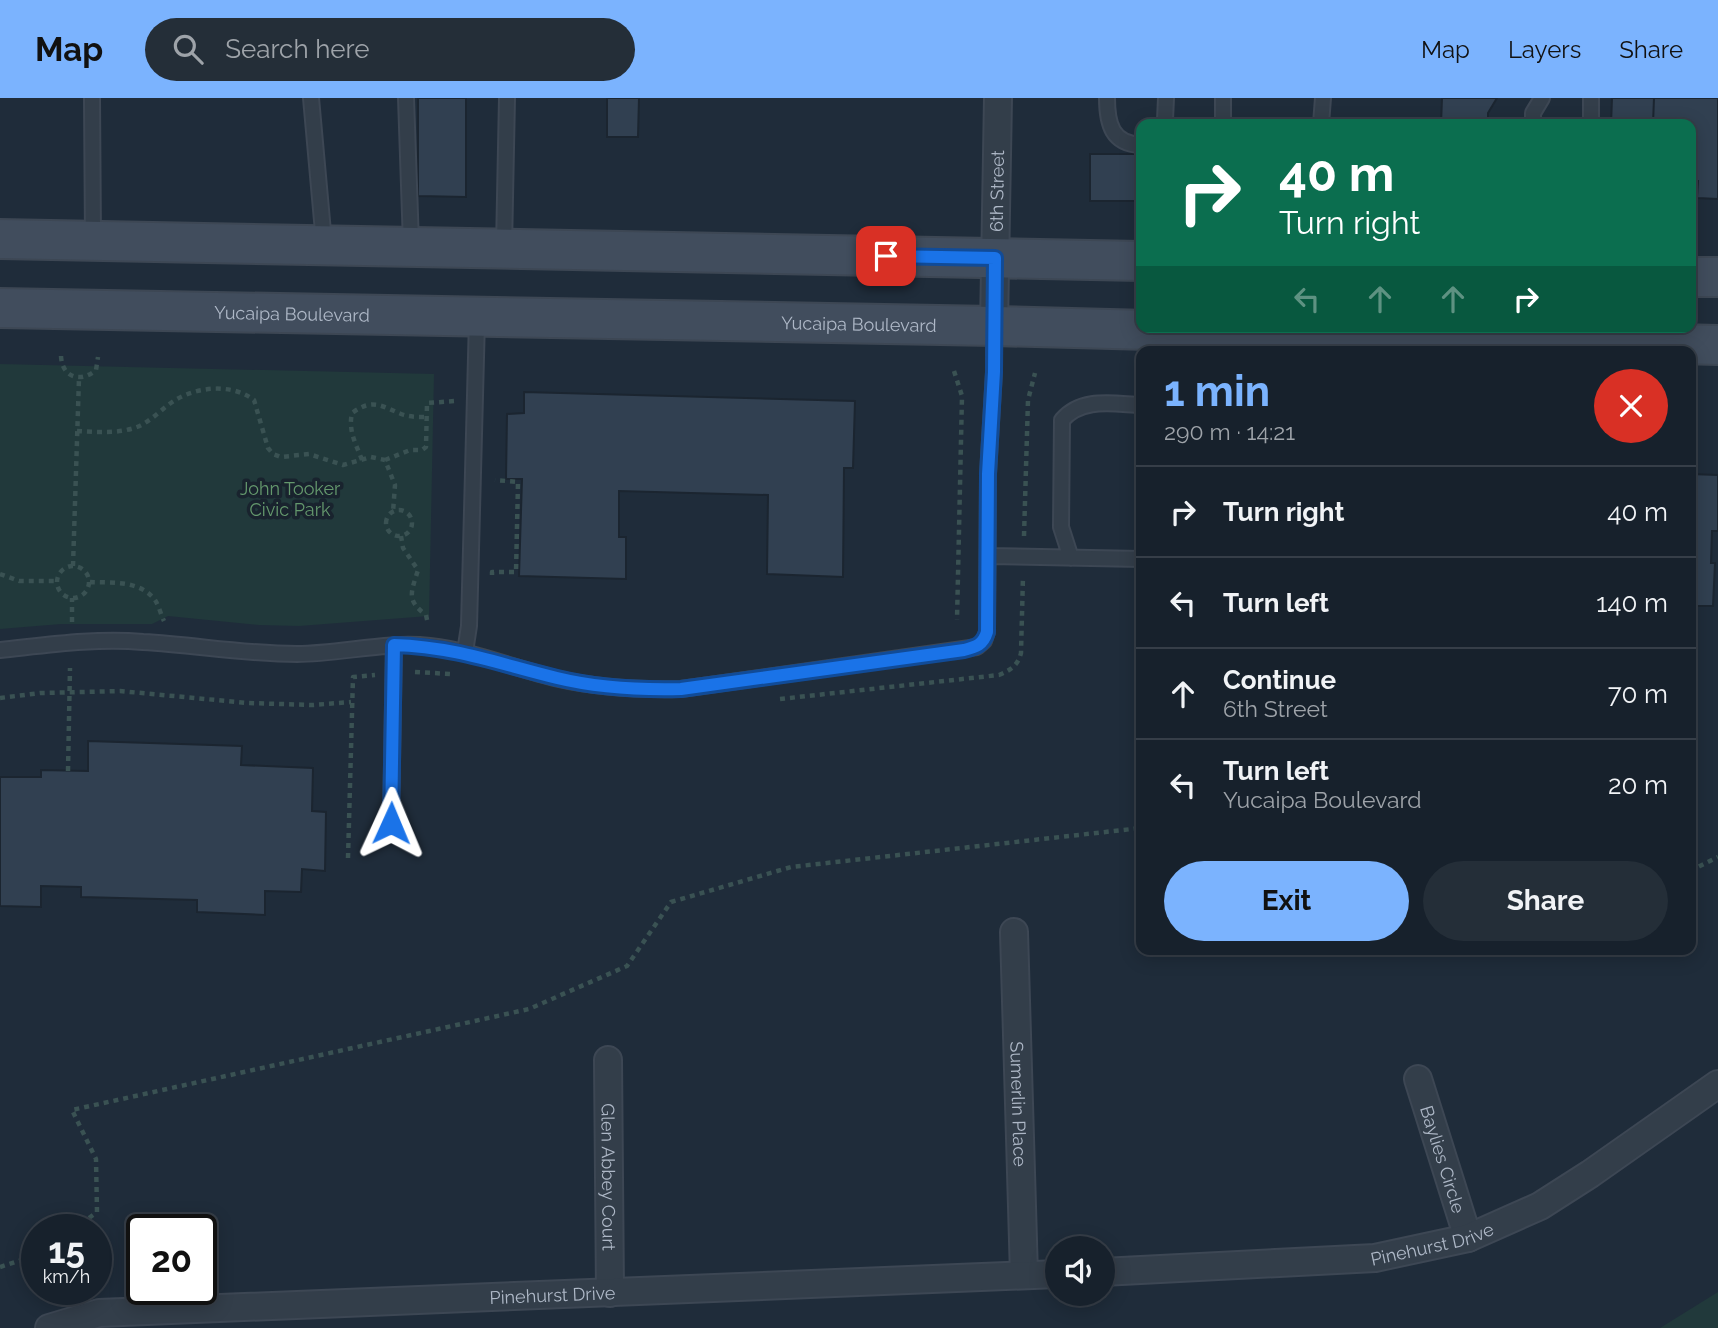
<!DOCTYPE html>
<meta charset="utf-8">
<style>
body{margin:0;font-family:Raleway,sans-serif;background:#242e38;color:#f1f3f6;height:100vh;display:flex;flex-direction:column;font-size:26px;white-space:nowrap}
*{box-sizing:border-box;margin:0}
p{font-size:23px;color:#9ea3a9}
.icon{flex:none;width:38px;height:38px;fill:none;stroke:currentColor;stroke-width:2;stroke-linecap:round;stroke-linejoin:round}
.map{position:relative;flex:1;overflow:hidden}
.details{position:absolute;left:1136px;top:248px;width:560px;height:609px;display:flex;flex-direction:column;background:#17212c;border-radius:14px;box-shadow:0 4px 18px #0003,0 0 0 2px #363e48}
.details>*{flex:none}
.hud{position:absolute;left:1136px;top:21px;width:560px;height:214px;border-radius:14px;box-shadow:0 4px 18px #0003,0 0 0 2px #363e48;background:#0b6e4f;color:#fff;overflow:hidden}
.tools{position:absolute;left:1045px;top:1138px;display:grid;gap:14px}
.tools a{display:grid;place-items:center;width:70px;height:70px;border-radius:50%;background:#17212c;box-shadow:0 4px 18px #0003,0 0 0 2px #363e48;font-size:35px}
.speed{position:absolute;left:21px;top:1116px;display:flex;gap:14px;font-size:35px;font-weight:700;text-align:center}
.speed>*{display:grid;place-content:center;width:91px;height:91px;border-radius:50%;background:#17212c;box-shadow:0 4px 18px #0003,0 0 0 2px #363e48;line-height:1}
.speed small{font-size:18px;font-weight:400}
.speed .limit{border:4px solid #111;border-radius:10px;background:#fff;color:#111}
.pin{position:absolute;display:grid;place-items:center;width:60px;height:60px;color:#fff;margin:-30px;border-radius:14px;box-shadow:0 4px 10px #0006}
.me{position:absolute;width:77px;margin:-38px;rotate:1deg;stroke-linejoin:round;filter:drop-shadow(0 0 5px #0008)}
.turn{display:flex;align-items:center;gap:24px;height:147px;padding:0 28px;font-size:32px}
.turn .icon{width:91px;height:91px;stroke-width:2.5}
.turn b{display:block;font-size:49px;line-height:60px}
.lanes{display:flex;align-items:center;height:66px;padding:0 28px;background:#0003;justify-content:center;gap:35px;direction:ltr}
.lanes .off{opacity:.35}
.round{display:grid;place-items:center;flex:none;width:74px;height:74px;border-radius:37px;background:#242e38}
.head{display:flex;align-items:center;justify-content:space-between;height:119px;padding:0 28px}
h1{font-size:42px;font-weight:700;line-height:52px;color:#7bb3fe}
.button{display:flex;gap:14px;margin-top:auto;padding:14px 28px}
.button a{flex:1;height:80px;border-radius:42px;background:#7bb3fe;color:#111;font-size:28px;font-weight:700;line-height:80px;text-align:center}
.button a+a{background:#242e38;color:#f1f3f6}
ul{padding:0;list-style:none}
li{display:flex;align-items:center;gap:21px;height:91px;padding:0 28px;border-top:2px solid #363e48}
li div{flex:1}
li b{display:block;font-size:26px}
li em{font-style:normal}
header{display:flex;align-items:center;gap:42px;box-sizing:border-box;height:98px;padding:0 35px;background:#7bb3fe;color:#111}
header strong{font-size:33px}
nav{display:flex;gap:38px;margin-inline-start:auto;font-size:24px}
.search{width:490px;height:63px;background:#242e38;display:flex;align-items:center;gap:18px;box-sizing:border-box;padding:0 24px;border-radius:38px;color:#9ea3a9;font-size:26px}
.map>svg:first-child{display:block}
.green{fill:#21393b}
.building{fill:#314051;stroke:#1b2530;stroke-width:2}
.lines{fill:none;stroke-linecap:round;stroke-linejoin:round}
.service-casing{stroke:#3d4754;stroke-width:18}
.minor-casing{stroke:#3d4754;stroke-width:30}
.secondary-casing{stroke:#3d4754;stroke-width:42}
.path{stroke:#3a5253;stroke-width:4.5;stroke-dasharray:5 5;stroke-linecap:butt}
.service{stroke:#333e4a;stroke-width:14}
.minor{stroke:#333e4a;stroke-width:26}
.secondary{stroke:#414d5d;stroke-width:38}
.route-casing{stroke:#114b97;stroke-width:18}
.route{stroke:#1a73e8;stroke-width:12}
.labels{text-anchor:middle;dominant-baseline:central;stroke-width:7;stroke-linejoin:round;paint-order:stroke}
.street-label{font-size:18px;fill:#aeb8c7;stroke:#19232e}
.park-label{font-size:18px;fill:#64986d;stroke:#19232e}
</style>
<header>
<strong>Map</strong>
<div class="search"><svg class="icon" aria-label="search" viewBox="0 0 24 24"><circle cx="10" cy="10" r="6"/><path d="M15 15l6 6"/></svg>Search here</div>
<nav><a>Map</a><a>Layers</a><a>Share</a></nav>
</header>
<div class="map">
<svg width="1718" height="1230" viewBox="0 0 1718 1230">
<rect width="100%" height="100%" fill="#1f2c3a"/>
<path class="green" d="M0 266 434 276 429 518 299 528 259 527 168 518 152 526H61L0 531Z
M1718 1194V1230H1660Z"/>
<path class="building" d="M418 0H466V99L418 98Z
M607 0H639L638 39H607Z
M1497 0 1488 15V26H1441L1442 0Z
M1612 0H1654L1653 26H1611Z
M1654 0H1718V101L1697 100 1698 83H1690V26H1653Z
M1090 56H1141V103H1090Z
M524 294 855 303 853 370H844L843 479 767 476 768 397 619 393V439H626V481L519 478 522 381H506L507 316 524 315Z
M1690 376 1718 377V433H1712L1711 465H1715L1713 508H1691Z
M88 643 242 648 241 667 313 670 312 713 326 714 325 773 302 771 301 794 265 793V817L197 814V802L81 799V789L41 788V809L0 808V679H41V672L88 673Z"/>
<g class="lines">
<defs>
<path id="service" d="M92 0 93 141
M311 0 324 145
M406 0 411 146
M1107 0C1107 26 1112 46 1141 47
M1223 0V26
M1165 22 1166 0
M1321 26 1323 0
M1533 26V15L1542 0
M1591 26V0
M504 149 507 0
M988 458 1141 461
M1071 460 1061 429 1062 322C1082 299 1113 306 1141 307
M0 552C48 547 95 540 143 544 195 547 246 556 297 556 341 556 386 543 430 548 474 553 516 571 559 581 599 590 640 592 681 591L977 549 984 543 987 534 988 376 994 274V228
M465 554 469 528 477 221
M391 725 394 547"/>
<g id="minor">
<path id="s1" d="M994 228 998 0"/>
<path id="s2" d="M1014 834 1024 1177"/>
<path id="s3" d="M608 962 610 1195"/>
<path id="s4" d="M1418 981 1468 1140"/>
<path id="s5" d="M1102 1174 1375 1160 1468 1140 1540 1108 1590 1076 1718 986"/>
<path id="s6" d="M49 1230 99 1215 1057 1176"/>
</g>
<g id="secondary">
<path d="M0 141 1141 163"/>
<path d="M1690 179H1718"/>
<path id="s7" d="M0 210 994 228 1718 247"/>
</g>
</defs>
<use href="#service" class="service-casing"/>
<use href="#minor" class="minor-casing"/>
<use href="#secondary" class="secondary-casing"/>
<path class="path" d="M61 258C62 280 81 285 96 272L98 259
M954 273 962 298 957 522
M77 333C97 334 118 336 137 329 152 323 163 309 177 301 200 288 233 286 254 302L268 350 273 356 281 359 309 356 343 367 371 359 385 362 395 387 393 414
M362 362C356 346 348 333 352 315 374 299 382 309 404 317 411 319 419 319 427 319
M385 362 410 352H422L426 349 427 305 455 303
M386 425a13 13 0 1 1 26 0a13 13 0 1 1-26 0Z
M401 438 403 450 418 472C411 495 406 502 426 517L428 526
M1024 438 1028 302 1035 275
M57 484a16 16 0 1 1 32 0a16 16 0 1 1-32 0Z
M73 468 79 280
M0 476 19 483H57
M492 477V474H516L518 384 495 382
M90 484C112 485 140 482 155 502 159 508 161 517 164 523
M72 524V500
M415 574 451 576
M0 600 40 595 120 593 248 605 313 607 351 604
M780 601 999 577C1011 572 1018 567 1021 555L1023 478
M68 673 70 570
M348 760 353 579 375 577
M1690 773 1718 759
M73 1132 97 1114 96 1061 72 1012 529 911 627 868 671 804 791 769 1141 730
M0 1169 37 1157"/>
<use href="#service" class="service"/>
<use href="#minor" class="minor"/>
<use href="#secondary" class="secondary"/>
</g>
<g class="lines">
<defs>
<path id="route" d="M391 725 394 547C456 549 499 566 557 580 598 590 639 592 681 591L964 552C976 549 983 547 987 534L988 376 994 274 995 160 886 158"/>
</defs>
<use href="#route" class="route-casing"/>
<use href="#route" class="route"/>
</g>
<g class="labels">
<g class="street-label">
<text stroke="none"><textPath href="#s1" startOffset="135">6th Street</textPath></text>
<text stroke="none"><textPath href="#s7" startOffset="292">Yucaipa Boulevard</textPath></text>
<text stroke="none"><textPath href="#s7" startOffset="859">Yucaipa Boulevard</textPath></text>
<text stroke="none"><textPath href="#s2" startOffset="172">Sumerlin Place</textPath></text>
<text stroke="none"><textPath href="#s4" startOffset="84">Baylies Circle</textPath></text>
<text stroke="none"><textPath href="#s3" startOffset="117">Glen Abbey Court</textPath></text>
<text stroke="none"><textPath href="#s5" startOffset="332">Pinehurst Drive</textPath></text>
<text stroke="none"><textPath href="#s6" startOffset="506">Pinehurst Drive</textPath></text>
</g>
<g class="park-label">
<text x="290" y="390">John Tooker<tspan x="290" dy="21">Civic Park</tspan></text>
</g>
</g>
</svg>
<div class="tools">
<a><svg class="icon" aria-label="sound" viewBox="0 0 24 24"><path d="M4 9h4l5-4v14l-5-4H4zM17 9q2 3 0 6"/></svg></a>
</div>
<div class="speed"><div>15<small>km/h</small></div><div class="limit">20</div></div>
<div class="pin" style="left:886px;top:158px;background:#d93025"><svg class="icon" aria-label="arrive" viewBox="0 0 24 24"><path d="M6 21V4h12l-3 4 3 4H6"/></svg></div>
<svg class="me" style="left:391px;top:725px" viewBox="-20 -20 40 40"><path d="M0-17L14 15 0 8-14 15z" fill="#1a73e8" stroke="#fff" stroke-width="4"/></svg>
<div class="hud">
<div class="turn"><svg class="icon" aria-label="right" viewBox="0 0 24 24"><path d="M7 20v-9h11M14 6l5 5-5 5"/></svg><div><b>40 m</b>Turn right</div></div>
<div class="lanes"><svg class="icon off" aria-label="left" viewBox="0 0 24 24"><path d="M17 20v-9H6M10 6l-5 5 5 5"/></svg><svg class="icon off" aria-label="ahead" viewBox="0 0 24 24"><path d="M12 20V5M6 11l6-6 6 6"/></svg><svg class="icon off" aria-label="ahead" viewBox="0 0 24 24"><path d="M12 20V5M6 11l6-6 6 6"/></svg><svg class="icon" aria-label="right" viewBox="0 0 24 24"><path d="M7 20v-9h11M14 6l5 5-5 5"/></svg></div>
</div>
<section class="details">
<div class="head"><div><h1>1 min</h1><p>290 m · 14:21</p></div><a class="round" style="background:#d93025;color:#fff"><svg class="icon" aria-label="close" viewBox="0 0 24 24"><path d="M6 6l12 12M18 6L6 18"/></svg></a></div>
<ul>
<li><svg class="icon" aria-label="right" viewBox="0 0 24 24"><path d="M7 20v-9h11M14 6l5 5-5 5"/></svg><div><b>Turn right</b></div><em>40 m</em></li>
<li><svg class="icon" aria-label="left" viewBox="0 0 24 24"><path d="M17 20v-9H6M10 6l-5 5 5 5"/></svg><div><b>Turn left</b></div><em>140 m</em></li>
<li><svg class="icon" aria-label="ahead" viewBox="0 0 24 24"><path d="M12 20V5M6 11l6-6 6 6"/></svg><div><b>Continue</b><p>6th Street</p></div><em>70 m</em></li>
<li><svg class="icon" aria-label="left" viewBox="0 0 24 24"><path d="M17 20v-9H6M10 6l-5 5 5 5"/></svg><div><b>Turn left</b><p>Yucaipa Boulevard</p></div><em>20 m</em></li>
</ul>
<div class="button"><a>Exit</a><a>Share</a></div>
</section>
</div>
